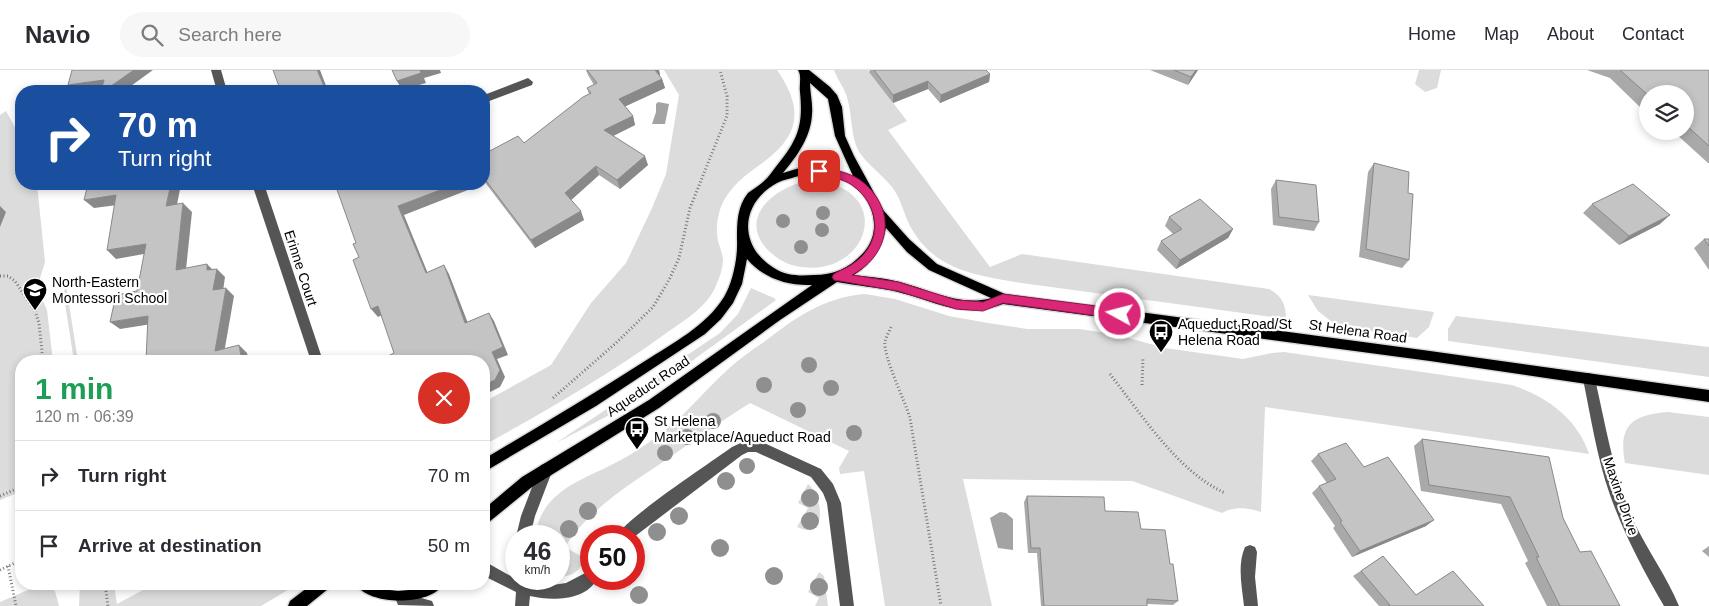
<!DOCTYPE html>
<meta charset="utf-8">
<style>
body{margin:0;font-family:Arial,sans-serif;background:#f7f7f7;color:#2b2b33;height:100vh;display:flex;flex-direction:column;font-size:19px;white-space:nowrap}
*{box-sizing:border-box;margin:0}
p{font-size:16px;color:#7c7c81}
.icon{flex:none;width:28px;height:28px;fill:none;stroke:currentColor;stroke-width:2;stroke-linecap:round;stroke-linejoin:round}
.map{position:relative;flex:1;overflow:hidden}
.sheet{position:absolute;left:15px;top:285px;width:475px;height:235px;display:flex;flex-direction:column;background:#fff;border-radius:20px;box-shadow:0 2px 8px #0003}
.sheet>*{flex:none}
.top-card{position:absolute;left:15px;top:15px;width:475px;height:105px;border-radius:20px;box-shadow:0 2px 8px #0003;background:#1a4fa0;color:#fff;overflow:hidden}
.fabs{position:absolute;left:1639px;top:15px;display:grid;gap:10px}
.fabs a{display:grid;place-items:center;width:55px;height:55px;border-radius:50%;background:#fff;box-shadow:0 2px 8px #0003;font-size:25px}
.speed{position:absolute;left:505px;top:455px;display:flex;gap:10px;font-size:25px;font-weight:700;text-align:center}
.speed>*{display:grid;place-content:center;width:65px;height:65px;border-radius:50%;background:#fff;box-shadow:0 2px 8px #0003;line-height:1}
.speed small{font-size:12px;font-weight:400}
.speed .limit{border:8px solid #d22;background:#fff;color:#111}
.pin{position:absolute;display:grid;place-items:center;width:42px;height:42px;color:#fff;margin:-21px;border-radius:10px;box-shadow:0 2px 8px #0006}
.me{position:absolute;width:55px;margin:-28px;rotate:277deg;stroke-linejoin:round;filter:drop-shadow(0 0 4px #0008)}
.turn{display:flex;align-items:center;gap:18px;height:105px;padding:0 20px;font-size:22px}
.turn .icon{width:65px;height:65px;stroke-width:2.5}
.turn b{display:block;font-size:35px;line-height:42px}
.round{display:grid;place-items:center;flex:none;width:52px;height:52px;border-radius:26px;background:#f7f7f7}
.overview{display:flex;align-items:center;justify-content:space-between;height:85px;padding:0 20px}
h1{font-size:30px;font-weight:700;line-height:38px;color:#1e9e55}
ul{padding:0;list-style:none}
li{display:flex;align-items:center;gap:15px;height:70px;padding:0 20px;border-top:1px solid #e1e1e2}
li div{flex:1}
li b{display:block;font-size:19px}
li em{font-style:normal}
header{display:flex;align-items:center;gap:30px;box-sizing:border-box;height:70px;padding:0 25px;background:#fff;border-bottom:1px solid #e1e1e2}
header strong{font-size:24px}
nav{display:flex;gap:28px;margin-inline-start:auto;font-size:18px}
.search{width:350px;height:45px;background:#f7f7f7;display:flex;align-items:center;gap:12px;box-sizing:border-box;padding:0 18px;border-radius:28px;color:#7c7c81;font-size:19px}
.map>svg:first-child{display:block}
.green{fill:#dcdcdc}
.water{fill:#a3a3a3}
.lines{fill:none;stroke-linecap:round;stroke-linejoin:round}
.major-casing{stroke:#dbdbdb;stroke-width:3}
.path{stroke:#777;stroke-width:3;stroke-dasharray:1 2.5;stroke-linecap:butt}
.minor{fill:#555;fill-rule:evenodd}
.major{fill:#000;fill-rule:evenodd}
.tree{fill:#8f8f8f}
.wall{fill:#a9a9a9}
.shaded-wall{fill:#898989}
.building{fill:#c4c4c4;stroke:#898989}
.route{fill:#db2777;stroke:#8e194d}
.labels{text-anchor:middle;dominant-baseline:central;stroke-width:4.5;stroke-linejoin:round;paint-order:stroke}
.street-label{font-size:14px;fill:#000;stroke:#fff}
.poi-label{font-size:14px;fill:#000;stroke:#fff;text-anchor:start}
</style>
<header>
<strong>Navio</strong>
<div class="search"><svg class="icon" aria-label="search" viewBox="0 0 24 24"><circle cx="10" cy="10" r="6"/><path d="M15 15l6 6"/></svg>Search here</div>
<nav><a>Home</a><a>Map</a><a>About</a><a>Contact</a></nav>
</header>
<div class="map">
<svg width="1709" height="536" viewBox="0 0 1709 536">
<rect width="100%" height="100%" fill="#fff"/>
<path class="green" d="M664 0H777C802 36 802 63 765 91 750 102 736 111 726 127 718 139 715 157 718 171 720 177 722 183 723 189 723 199 719 209 715 218 705 239 683 251 665 264 607 306 546 341 484 375V332L551 295 591 233 626 193 652 138 666 104 679 25Z
M834 0H868L907 51 888 60 990 197 1022 184 1269 219C1282 226 1286 235 1286 249L1015 212C974 205 936 199 913 161 905 149 903 135 896 123 886 106 868 97 858 80 851 65 852 47 848 31 846 20 838 11 834 0Z
M1419 0H1441L1437 18 1425 22 1415 14Z
M6 41 21 68V114H37L45 192 37 218 47 240 53 291H21V426L20 422 0 430V45Z
M812 110C899 118 868 211 796 196 786 194 778 189 770 182 734 148 777 115 812 110Z
M65 209 78 291H74L64 227Z
M751 218 774 228 776 230 638 330 556 373 720 263 738 244Z
M865 224 895 229 949 246 988 253 1027 259H1079L1114 264 1165 278 1243 289 1272 283 1284 282 1512 315C1547 327 1577 348 1589 384L1265 337 1261 442C1248 438 1235 436 1222 443L1132 411 963 409 992 536H885L864 401 840 404 839 398 849 381 750 333C720 352 690 373 660 394 624 418 589 440 565 477L586 489C580 500 572 508 559 506V466H535C537 451 544 437 555 427 571 412 592 405 611 395 628 387 644 376 659 365 683 347 701 325 722 305 735 292 749 282 764 272 795 248 824 227 865 224Z
M1308 225 1434 242 1429 257 1417 268 1337 256 1318 241Z
M1456 246 1709 277V307L1448 271V259Z
M1668 342 1709 347V405L1625 393C1618 356 1631 345 1668 342Z
M808 414C819 422 824 447 816 458L805 460 797 457 808 438 798 433Z
M819 502 824 506 828 536H815L819 528 808 522Z
M80 514H114L117 534 154 514H298L261 536H79Z
M43 516 55 521 59 536H0V532L28 520Z"/>
<path class="water" d="M658 32 669 34 665 54H652L656 42V34Z
M1000 442 1006 443 1013 449V480L998 478 990 448Z"/>
<g class="lines">
<defs>
<path id="major" d="M798 0H809L830 17 837 25 842 37 845 66 854 86 884 141 909 169 937 194 1005 224 1430 281 1709 320V332L1430 291 1003 234C963 249 937 232 898 222 878 217 857 216 837 212L780 250 659 338 532 417 489 452 484 454V439L522 407 649 330 812 215C787 216 763 208 747 189L742 214 733 233 721 249 705 264 596 336 484 402V389C538 357 592 325 645 291 673 273 706 256 724 227 733 212 738 187 737 169 737 153 737 137 748 123 753 119 759 116 763 112 769 107 773 100 778 94 799 68 803 54 800 22 799 14 802 6 798 0ZM810 13 828 29 835 66 853 106 833 99 806 96 783 103C797 86 811 67 812 44 813 34 810 23 810 13ZM806 104C820 105 834 106 847 112 872 125 884 159 864 182 850 198 834 205 814 205 800 206 786 206 774 198 738 176 740 133 777 113 785 109 797 107 806 104ZM886 158 907 182 929 200 991 228C960 237 930 220 900 212 885 208 869 207 854 205 871 194 881 179 886 158Z
M312 514H330L328 519 307 536H288L290 531Z
M356 514H373L381 519 398 521 409 520 424 514H443C432 536 368 536 356 514Z"/>
</defs>
<use href="#major" class="major-casing"/>
<path class="path" d="M0 206H8L15 211 35 241 39 253 43 291
M891 257C889 262 886 267 885 272 883 286 905 331 910 348L941 536
M1110 304C1142 345 1177 401 1225 423
M1142 315 1143 287
M553 328 616 273 653 237 669 210 679 188 690 138 727 46V26L720 0
M0 426 21 417
M8 496 16 536
M0 500 21 490
M105 514 108 536"/>
<path class="minor" d="M211 0H221L227 21H217Z
M528 8 533 12 532 15 484 33V25Z
M252 114H264L323 291H311Z
M1589 303 1594 305 1595 309C1606 357 1614 407 1634 452 1648 481 1667 507 1679 536H1664C1643 500 1624 464 1610 425 1597 388 1591 348 1583 309L1584 305Z
M747 370 762 372 821 399 833 414 841 433 854 536H840L827 433 823 423 811 407 756 382H748L742 385 634 467 617 466C623 450 713 391 732 377Z
M546 393 551 395 553 399 535 446 530 466 516 467 521 446 539 399 541 395Z
M1250 475 1255 477 1257 482 1255 507 1258 536H1244C1242 517 1237 495 1245 477Z
M484 491 516 509H529L530 512 553 515 566 513 591 500V509H597C586 531 551 531 530 526L529 536H515L516 522 484 506Z
M403 523 432 531 434 536 398 535 396 530 398 525Z"/>
<use href="#major" class="major"/>
</g>
<g class="tree">
<circle cx="823" cy="143" r="7"/>
<circle cx="783" cy="151" r="7"/>
<circle cx="822" cy="160" r="7"/>
<circle cx="801" cy="177" r="7"/>
<circle cx="809" cy="295" r="8"/>
<circle cx="764" cy="315" r="8"/>
<circle cx="831" cy="318" r="8"/>
<circle cx="798" cy="340" r="8"/>
<circle cx="713" cy="351" r="8"/>
<circle cx="854" cy="363" r="8"/>
<circle cx="687" cy="367" r="8"/>
<circle cx="665" cy="383" r="8"/>
<circle cx="747" cy="396" r="8"/>
<circle cx="726" cy="411" r="9"/>
<circle cx="810" cy="428" r="9"/>
<circle cx="588" cy="441" r="9"/>
<circle cx="679" cy="446" r="9"/>
<circle cx="810" cy="451" r="9"/>
<circle cx="569" cy="459" r="9"/>
<circle cx="657" cy="462" r="9"/>
<circle cx="720" cy="478" r="9"/>
<circle cx="774" cy="506" r="9"/>
<circle cx="819" cy="517" r="9"/>
<circle cx="639" cy="525" r="9"/>
</g>
<path class="wall" d="M586 0H659L660 5H659L662 9 665 18 625 36 633 46 635 55 613 66 648 95 620 119 599 105 571 130 584 150 535 178 484 111V84L524 73 589 24 587 18 594 15 588 5Z
M870 0H986L990 4 989 12 940 33 928 19 893 33 869 2Z
M1150 0H1198L1188 15Z
M1587 0H1709V93H1708L1675 63 1666 66 1660 61H1685V24H1648V49L1639 42 1642 39 1610 8Z
M1374 93 1408 123 1409 190 1402 198 1359 187 1368 102Z
M1276 110 1319 152 1314 161 1273 155 1271 119Z
M1592 134 1660 154 1619 175 1583 143Z
M1169 147 1233 159 1228 168 1176 199 1157 180 1161 171 1173 164 1165 156Z
M1704 169H1709V200L1694 178Z
M1422 369 1563 448 1580 482 1620 536H1547L1525 493 1528 491 1501 434 1421 421 1414 376Z
M1318 384 1364 397 1426 456 1352 487 1333 458 1335 456 1312 423 1319 416 1327 413 1311 391Z
M1027 426 1105 441 1141 459 1170 494 1178 531 1173 535 1147 534V536H1041L1037 483H1028L1024 432Z
M1709 476V487L1702 481Z
M1383 486 1416 525 1453 501 1484 536H1379L1353 506Z"/>
<path class="shaded-wall" d="M134 0H153L124 21H104L106 20 95 21H74L68 15Z
M317 0H320L328 21H326Z
M420 0H440L441 3 424 8 426 13 402 20 397 11Z
M653 0H659L660 5 655 7Z
M1196 0H1198L1188 15 1191 7Z
M990 4 989 12 940 33 941 25Z
M662 9 665 18 622 38 619 29Z
M928 11V19L893 33V25Z
M633 46 635 55 607 69 604 60Z
M1672 61H1678L1675 63 1666 66Z
M645 86 648 95 620 119 617 110Z
M596 96 599 105 569 132 565 123Z
M171 114H181L175 145 166 136Z
M456 114H471L473 118 404 145 431 211 426 203 398 136Z
M116 125 125 134 94 138 84 130Z
M183 133 192 142 185 209 176 200Z
M0 136 6 142 0 157Z
M581 141 584 150 535 178 531 170Z
M1670 145 1660 154 1619 175 1629 166Z
M1233 159 1228 168 1176 199 1180 190Z
M146 174 155 182 116 189 107 180Z
M207 194 216 203 217 199 225 207 222 228 213 220 207 200Z
M444 195 449 204 471 261 465 253Z
M226 218 234 226 223 289 215 281Z
M378 236 384 244 378 247 371 239Z
M489 243 494 251 508 285 497 289 505 307 500 317 484 325Z
M148 246 158 253 120 259 110 252Z
M239 275 247 283 249 291H242Z
M1434 450 1426 456 1352 487 1360 481Z"/>
<path class="building" d="M72 0H134L104 21H101L104 10 68 15Z
M273 0H317L326 21H272L280 19Z
M392 0H420L421 3 397 11Z
M587 0H655L662 9 619 29 633 46 604 60 645 86 617 110 596 96 565 123 581 141 531 170 484 108V84L518 66 524 73 583 27 591 23 587 18 597 13Z
M874 0H986L990 4 941 25 928 11 893 25Z
M1174 0H1196L1191 7Z
M1620 0H1709V76L1685 54V24H1648V25Z
M1374 93 1409 102 1408 123 1413 124 1409 190 1366 179Z
M1276 110 1316 115 1319 152 1279 147Z
M88 114H171L166 136 183 133 176 200 207 194V200L217 199 213 220 226 218 215 281 239 275 242 291H146L148 246 110 252 116 225 137 221 146 174 107 180 116 125 84 130Z
M335 114H456L398 136 426 203 444 195 465 253 489 243 503 277 492 282 500 300 495 310 484 315V291H387L386 287 394 283 378 236 371 239 353 190 359 187 353 174 356 173Z
M1633 114 1670 145 1629 166 1592 134Z
M1200 129 1233 159 1180 190 1161 171 1182 159 1169 147Z
M1704 169H1709V176Z
M1422 369 1549 387 1563 448 1580 482 1591 481 1620 536H1560L1536 487H1539L1510 427 1429 415Z
M1346 373 1364 397 1388 387 1434 450 1360 481 1340 452 1342 451 1319 416 1336 409 1318 384Z
M1027 426 1104 427 1105 441 1138 442 1141 459 1165 460 1170 494H1173L1178 531 1147 529V536H1044L1040 478H1031Z
M1383 486 1416 525 1453 501 1484 536H1388L1390 535 1361 501Z"/>
<path class="route" d="M819 97C833 100 849 102 860 110 897 137 892 184 852 205L898 212 956 230 983 232 1003 224 1120 239 1125 244 1120 249 1003 233 983 241 956 239 898 221 834 210 832 207 834 204C840 200 848 198 854 193 884 172 880 135 852 115 842 108 828 107 816 103V98Z"/>
<defs>
<symbol id="school-pin" viewBox="-11 -11 22 30"><path d="M0 17L-7.5 6A9.5 9.5 0 1 1 7.5 6Z" fill="#000" stroke="#fff"/><path d="M0-5L7-2L0 1L-7-2ZM-4 1L0 2.5L4 1V4Q0 6-4 4Z" fill="#fff"/></symbol>
<symbol id="bus-pin" viewBox="-11 -11 22 30"><path d="M0 17L-7.5 6A9.5 9.5 0 1 1 7.5 6Z" fill="#000" stroke="#fff"/><path d="M-5-6H5V4H4V6H2V4H-2V6H-4V4H-5ZM-3.5-4V0h7V-4ZM-3.5 1.2v1.5H-2V1.2ZM2 1.2v1.5H3.5V1.2Z" fill="#fff"/></symbol>
</defs>
<g fill-rule="evenodd">
<use href="#school-pin" x="21" y="206" width="28" height="38"/>
<use href="#bus-pin" x="1147" y="248" width="28" height="38"/>
<use href="#bus-pin" x="623" y="345" width="28" height="38"/>
</g>
<g class="labels">
<g class="street-label">
<text transform="translate(301 198) rotate(72)">Erinne Court</text>
<text transform="translate(1358 261) rotate(8)">St Helena Road</text>
<text transform="translate(648 316) rotate(-34)">Aqueduct Road</text>
<text transform="translate(1621 426) rotate(71)">Maxine Drive</text>
</g>
<g class="poi-label">
<text x="52" y="212">North-Eastern<tspan x="52" dy="16">Montessori School</tspan></text>
<text x="1178" y="254">Aqueduct Road/St<tspan x="1178" dy="16">Helena Road</tspan></text>
<text x="654" y="351">St Helena<tspan x="654" dy="16">Marketplace/Aqueduct Road</tspan></text>
</g>
</g>
</svg>
<div class="fabs">
<a><svg class="icon" aria-label="layers" viewBox="0 0 24 24"><path d="M12 4l9 5-9 5-9-5zM3 14l9 5 9-5"/></svg></a>
</div>
<div class="speed"><div>46<small>km/h</small></div><div class="limit">50</div></div>
<div class="pin" style="left:819px;top:101px;background:#d93025"><svg class="icon" aria-label="arrive" viewBox="0 0 24 24"><path d="M6 21V4h12l-3 4 3 4H6"/></svg></div>
<svg class="me" style="left:1120px;top:244px" viewBox="-20 -20 40 40"><circle r="17" fill="#db2777" stroke="#fff" stroke-width="3"/><path d="M0-11L8 9 0 5-8 9z" fill="#fff"/></svg>
<div class="top-card">
<div class="turn"><svg class="icon" aria-label="right" viewBox="0 0 24 24"><path d="M7 20v-9h11M14 6l5 5-5 5"/></svg><div><b>70 m</b>Turn right</div></div>
</div>
<section class="sheet">
<div class="overview"><div><h1>1 min</h1><p>120 m · 06:39</p></div><a class="round" style="background:#d93025;color:#fff"><svg class="icon" aria-label="close" viewBox="0 0 24 24"><path d="M6 6l12 12M18 6L6 18"/></svg></a></div>
<ul>
<li><svg class="icon" aria-label="right" viewBox="0 0 24 24"><path d="M7 20v-9h11M14 6l5 5-5 5"/></svg><div><b>Turn right</b></div><em>70 m</em></li>
<li><svg class="icon" aria-label="arrive" viewBox="0 0 24 24"><path d="M6 21V4h12l-3 4 3 4H6"/></svg><div><b>Arrive at destination</b></div><em>50 m</em></li>
</ul>
</section>
</div>
